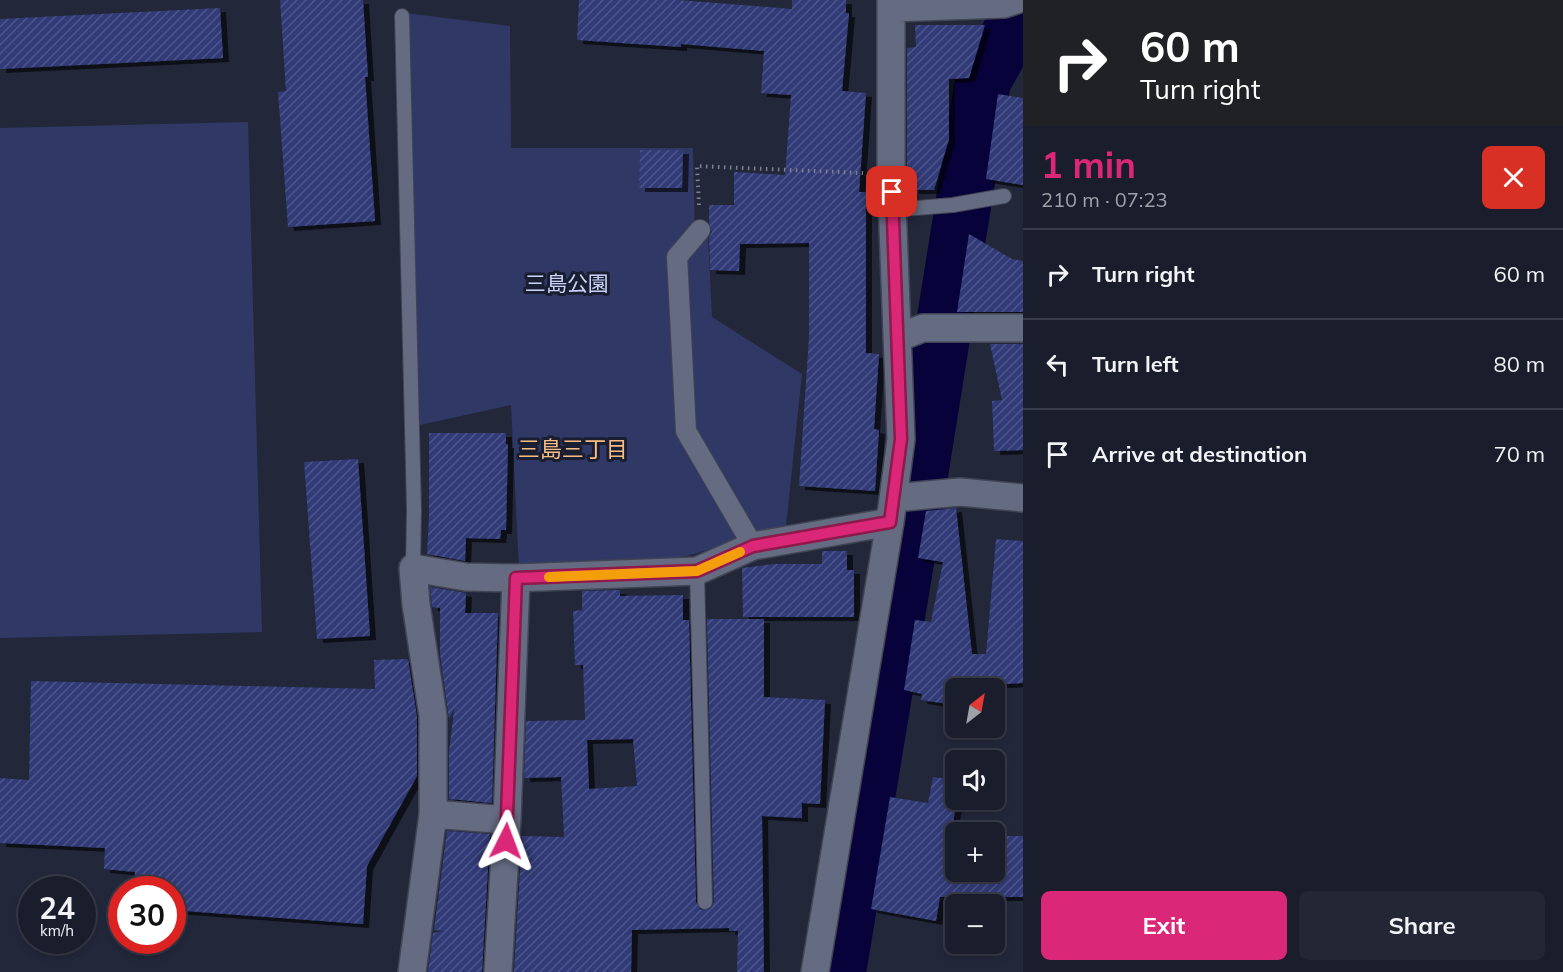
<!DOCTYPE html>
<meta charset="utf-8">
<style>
body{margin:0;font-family:Mulish,"Noto Sans JP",sans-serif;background:#232634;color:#f1f3f6;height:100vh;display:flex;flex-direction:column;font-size:22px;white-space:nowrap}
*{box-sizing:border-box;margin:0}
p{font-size:20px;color:#9fa2a9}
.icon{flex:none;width:33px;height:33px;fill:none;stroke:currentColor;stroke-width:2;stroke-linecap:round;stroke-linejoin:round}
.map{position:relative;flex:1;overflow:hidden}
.details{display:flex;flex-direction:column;background:#1a1d2c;width:540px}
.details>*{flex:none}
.hud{background:#202124;color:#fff;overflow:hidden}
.needle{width:39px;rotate:31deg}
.tools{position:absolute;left:945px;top:678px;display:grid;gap:12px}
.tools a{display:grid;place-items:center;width:60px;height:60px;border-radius:9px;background:#1a1d2c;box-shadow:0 3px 9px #0003,0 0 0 2px #383b48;font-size:30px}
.speed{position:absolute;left:18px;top:876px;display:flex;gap:12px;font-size:30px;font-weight:700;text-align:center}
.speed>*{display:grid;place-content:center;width:78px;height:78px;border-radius:50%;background:#1a1d2c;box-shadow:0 3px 9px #0003,0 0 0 2px #383b48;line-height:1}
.speed small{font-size:15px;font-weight:400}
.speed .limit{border:9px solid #d22;background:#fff;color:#111}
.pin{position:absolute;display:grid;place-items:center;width:51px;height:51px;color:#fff;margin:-26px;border-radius:12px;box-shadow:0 3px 9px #0006}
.me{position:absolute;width:66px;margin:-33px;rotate:3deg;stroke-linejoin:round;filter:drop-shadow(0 0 4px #0008)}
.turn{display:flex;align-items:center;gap:21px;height:126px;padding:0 18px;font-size:27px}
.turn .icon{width:78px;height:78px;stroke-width:2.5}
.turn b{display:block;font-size:42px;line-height:51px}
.round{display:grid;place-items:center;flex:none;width:63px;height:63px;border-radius:9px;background:#232634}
.head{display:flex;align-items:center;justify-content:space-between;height:102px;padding:0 18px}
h1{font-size:36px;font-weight:700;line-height:45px;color:#db2777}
.action{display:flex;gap:12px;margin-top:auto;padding:12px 18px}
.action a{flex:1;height:69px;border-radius:9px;background:#db2777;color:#fff;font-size:24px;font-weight:700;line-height:69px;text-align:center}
.action a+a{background:#232634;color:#f1f3f6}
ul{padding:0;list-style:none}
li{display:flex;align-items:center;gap:18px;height:90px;padding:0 18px;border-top:2px solid #383b48}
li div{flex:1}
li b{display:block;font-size:22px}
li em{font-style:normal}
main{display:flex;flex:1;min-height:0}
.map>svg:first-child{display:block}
.green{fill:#303965}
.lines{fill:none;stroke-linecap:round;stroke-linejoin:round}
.river{stroke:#07023a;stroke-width:56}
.building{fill:url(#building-hatch);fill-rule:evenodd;filter:url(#shadow)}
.service-casing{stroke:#404454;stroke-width:16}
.pedestrian-casing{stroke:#404454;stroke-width:22}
.minor-casing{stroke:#404454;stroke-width:30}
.path{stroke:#7d8191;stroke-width:4;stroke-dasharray:1.5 4.5;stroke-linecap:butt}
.service{stroke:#656c82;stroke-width:14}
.pedestrian{stroke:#656c82;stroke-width:20}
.minor{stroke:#656c82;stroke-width:27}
.route-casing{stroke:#8e194d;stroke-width:15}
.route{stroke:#db2777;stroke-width:10}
.slow{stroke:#f59e0b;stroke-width:10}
.labels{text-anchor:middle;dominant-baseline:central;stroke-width:6;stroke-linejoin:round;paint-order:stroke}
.park-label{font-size:21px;fill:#cad4fa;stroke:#191e30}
.neighbourhood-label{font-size:22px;fill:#f9bc85;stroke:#191e30}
</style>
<main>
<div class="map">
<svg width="1023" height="972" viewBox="0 0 1023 972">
<defs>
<pattern id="building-hatch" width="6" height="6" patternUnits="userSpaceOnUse" patternTransform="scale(1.5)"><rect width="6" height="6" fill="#303b77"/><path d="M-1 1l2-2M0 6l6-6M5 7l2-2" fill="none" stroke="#4d578a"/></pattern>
<filter id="shadow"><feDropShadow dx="6" dy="4" stdDeviation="0" flood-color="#0009"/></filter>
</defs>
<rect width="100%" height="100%" fill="#22273a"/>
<path class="green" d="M405 13 510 26 511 148H693L695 240 708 238 712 317 802 374 786 526 687 556 618 566 519 569 511 405 420 425Z
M248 122 262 632 0 638V128Z"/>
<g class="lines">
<path class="river" d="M838 972 907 556 983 81 1023 9"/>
</g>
<path class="building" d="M280 0H363L368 77H365L375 221 288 227 278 92 286 91Z
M579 0H678L792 9V0H846V13H849L842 91 866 93 859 192H866V353L879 354 874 429 879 430 875 491 799 486 809 337V243L740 244 739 271 710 270 709 237 712 232 709 223V205H734V172L785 175 791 95 761 93 764 51 681 44V47L577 40Z
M220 8 223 58 0 69V19Z
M915 25H985L969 78 949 79V139L934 190H913V184L907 183V48L916 47Z
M998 94 1023 98V185L986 179Z
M640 150H683L682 188H639Z
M969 234 1012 259 1023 261V312H957Z
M990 344H1023V450L994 451 992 401 1002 400Z
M429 433H506V444H508L506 530H501L500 539 466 538 465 561 427 554 429 516Z
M358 459 370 636 317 639 304 462Z
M956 508 972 654H986L996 539 1023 541V683L951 687 948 704 921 700 922 694 904 690 915 620 931 622 943 562 918 558 926 511Z
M822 551H847V570H854V617H743L742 568 774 564H822Z
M430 587 466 593 465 613H498L492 803 449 799V753L454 709 449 719 440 654V608L432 607Z
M620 590V596L683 595V620H689L696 902 701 910 710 909 714 902 707 619H764V697L825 700 820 804 802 803V818L762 816 764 972H737L738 931H729V928L632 930 631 972H514L522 836 564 837 561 777 524 778 526 721 585 720 583 665H575L573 611 582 610V591ZM633 739 637 786 589 789 587 740Z
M408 659 417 717V776L367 866 363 924 172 910V890L134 888 135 872 104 869 105 848 0 843V778L29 780 31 681 375 689 374 660Z
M933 777 956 780V807L950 837H956V872H994V836H1023V897H940L936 921 871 909 890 797 928 803Z
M447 831 490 834 482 972H428L433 933 443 931 434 930Z"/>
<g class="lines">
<defs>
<path id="service" d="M402 16 414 510 413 568
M892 210 953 205 1004 196
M697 571 705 902"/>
<path id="pedestrian" d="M700 230 677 257 686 431 753 546"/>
<path id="minor" d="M891 8 1004 4 1016 0
M897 338 923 328H1023
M894 498 960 492 1023 498
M433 814 507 820
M412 972 433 814V716L416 604 413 568 466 577 516 578 697 571 753 546 890 522
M498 972 507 820 516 578
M815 972 890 522 901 439 891 175V0"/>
</defs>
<use href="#service" class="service-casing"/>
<use href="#pedestrian" class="pedestrian-casing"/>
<use href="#minor" class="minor-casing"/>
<path class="path" d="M699 205 697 166 863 173"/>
<use href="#service" class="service"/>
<use href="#pedestrian" class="pedestrian"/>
<use href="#minor" class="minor"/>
</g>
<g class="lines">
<defs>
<path id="route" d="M506 841 516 578 697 571 753 546 890 522 901 439 892 192"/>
</defs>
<use href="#route" class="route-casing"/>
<use href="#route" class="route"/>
<path class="slow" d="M549 577 697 571 740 552"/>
</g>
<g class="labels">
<g class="park-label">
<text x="567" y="283">三島公園</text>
</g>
<g class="neighbourhood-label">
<text x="573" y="449">三島三丁目</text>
</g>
</g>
</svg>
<div class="tools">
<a><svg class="needle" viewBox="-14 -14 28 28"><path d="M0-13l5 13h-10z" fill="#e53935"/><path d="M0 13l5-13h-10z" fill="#9fa2a9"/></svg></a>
<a><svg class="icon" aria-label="sound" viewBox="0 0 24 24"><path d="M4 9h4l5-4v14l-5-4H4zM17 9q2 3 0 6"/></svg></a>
<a>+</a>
<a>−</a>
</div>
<div class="speed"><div>24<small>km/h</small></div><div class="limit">30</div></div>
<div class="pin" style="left:892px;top:192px;background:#d93025"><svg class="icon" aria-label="arrive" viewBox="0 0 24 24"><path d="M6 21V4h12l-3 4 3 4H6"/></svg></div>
<svg class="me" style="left:506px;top:841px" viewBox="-20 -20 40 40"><path d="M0-17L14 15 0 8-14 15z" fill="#db2777" stroke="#fff" stroke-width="4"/></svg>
</div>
<section class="details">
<div class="hud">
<div class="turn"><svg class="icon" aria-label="right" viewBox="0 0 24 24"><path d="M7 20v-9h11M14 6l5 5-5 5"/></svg><div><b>60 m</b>Turn right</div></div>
</div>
<div class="head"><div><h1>1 min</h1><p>210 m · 07:23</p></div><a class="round" style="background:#d93025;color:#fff"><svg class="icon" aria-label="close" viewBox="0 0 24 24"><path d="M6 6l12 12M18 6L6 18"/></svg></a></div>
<ul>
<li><svg class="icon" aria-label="right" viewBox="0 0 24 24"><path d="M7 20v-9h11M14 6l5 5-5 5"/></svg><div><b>Turn right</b></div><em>60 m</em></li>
<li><svg class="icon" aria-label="left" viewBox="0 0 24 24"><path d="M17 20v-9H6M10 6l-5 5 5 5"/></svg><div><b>Turn left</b></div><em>80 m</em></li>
<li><svg class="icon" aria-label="arrive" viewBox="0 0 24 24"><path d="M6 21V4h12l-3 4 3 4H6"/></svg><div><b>Arrive at destination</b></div><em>70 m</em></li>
</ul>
<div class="action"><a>Exit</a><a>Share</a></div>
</section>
</main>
